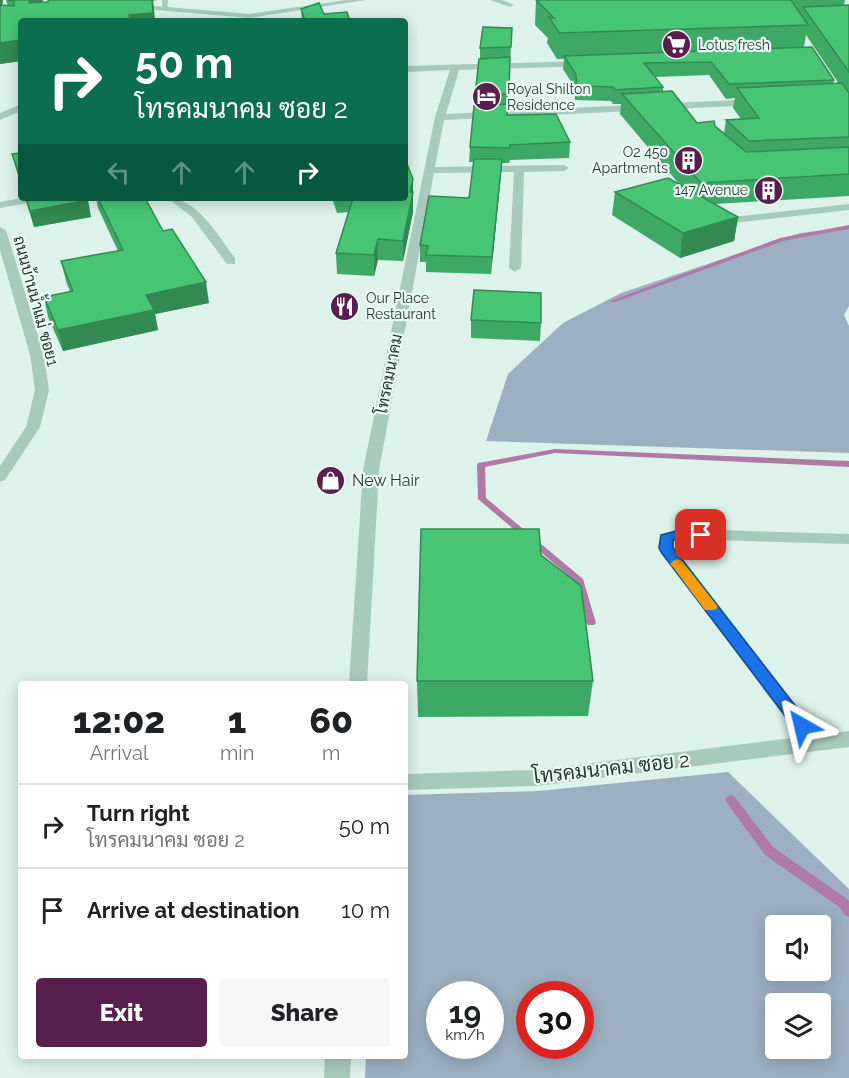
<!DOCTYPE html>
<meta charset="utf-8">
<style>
body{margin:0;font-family:Raleway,Sarabun,sans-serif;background:#f6f6f6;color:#202124;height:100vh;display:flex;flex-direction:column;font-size:22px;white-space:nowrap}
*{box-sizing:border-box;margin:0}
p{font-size:20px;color:#757577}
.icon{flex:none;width:33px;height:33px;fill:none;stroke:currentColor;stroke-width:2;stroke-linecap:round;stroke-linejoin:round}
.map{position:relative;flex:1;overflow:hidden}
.panel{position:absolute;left:18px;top:681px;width:390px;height:378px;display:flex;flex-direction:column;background:#fff;border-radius:6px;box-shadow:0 3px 15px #0003}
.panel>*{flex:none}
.banner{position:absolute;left:18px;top:18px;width:390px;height:183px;border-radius:6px;box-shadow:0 3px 15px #0003;background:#0b6e4f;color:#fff;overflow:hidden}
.controls{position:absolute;left:765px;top:915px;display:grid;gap:12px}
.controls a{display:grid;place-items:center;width:66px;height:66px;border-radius:6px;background:#fff;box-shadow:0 3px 15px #0003;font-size:30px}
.speed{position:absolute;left:426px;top:981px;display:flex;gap:12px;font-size:30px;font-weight:700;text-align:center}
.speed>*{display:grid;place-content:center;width:78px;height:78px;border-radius:50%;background:#fff;box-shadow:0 3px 15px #0003;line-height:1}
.speed small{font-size:15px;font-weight:400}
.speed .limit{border:9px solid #d22;background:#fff;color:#111}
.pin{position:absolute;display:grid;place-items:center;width:51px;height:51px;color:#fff;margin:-26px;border-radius:12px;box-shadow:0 3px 9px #0006}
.me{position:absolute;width:66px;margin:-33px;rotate:323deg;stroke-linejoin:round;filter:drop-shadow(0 0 4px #0008)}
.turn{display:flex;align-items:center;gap:21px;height:126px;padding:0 18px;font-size:27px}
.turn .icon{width:78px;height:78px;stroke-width:2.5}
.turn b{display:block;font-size:42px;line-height:51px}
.lanes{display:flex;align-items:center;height:57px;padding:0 18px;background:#0003;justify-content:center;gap:30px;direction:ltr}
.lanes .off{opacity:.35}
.eta{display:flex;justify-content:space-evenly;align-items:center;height:102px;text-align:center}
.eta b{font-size:36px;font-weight:800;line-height:42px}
.action{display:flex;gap:12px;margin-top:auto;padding:12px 18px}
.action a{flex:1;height:69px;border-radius:6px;background:#581e4d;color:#fff;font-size:24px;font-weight:800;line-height:69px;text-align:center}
.action a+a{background:#f6f6f6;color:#202124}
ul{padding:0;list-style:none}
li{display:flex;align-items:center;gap:18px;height:84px;padding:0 18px;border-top:2px solid #e0e0e0}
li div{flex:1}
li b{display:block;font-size:22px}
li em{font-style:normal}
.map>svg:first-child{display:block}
.green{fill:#9cb0c1;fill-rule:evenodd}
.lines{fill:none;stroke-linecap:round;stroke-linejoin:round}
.stream{fill:#af7ba6;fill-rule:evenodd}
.service{fill:#a8cabc;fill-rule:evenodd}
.minor{fill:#a8cabc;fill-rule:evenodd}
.wall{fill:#3da965;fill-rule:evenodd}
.shaded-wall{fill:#328a52}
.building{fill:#47c575;stroke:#328a52;stroke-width:1.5}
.route{fill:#1a73e8;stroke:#114b97;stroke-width:1.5}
.slow{fill:#f59e0b}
.labels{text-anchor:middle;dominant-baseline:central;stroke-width:4.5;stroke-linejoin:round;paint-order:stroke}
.far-poi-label{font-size:14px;fill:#28372f;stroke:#e9faf4;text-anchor:start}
.street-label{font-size:16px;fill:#28372f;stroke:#e9faf4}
.poi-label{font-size:16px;fill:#28372f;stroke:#e9faf4;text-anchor:start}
.near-street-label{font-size:20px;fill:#28372f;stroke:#e9faf4}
</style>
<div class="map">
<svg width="849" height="1078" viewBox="0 0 849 1078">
<rect width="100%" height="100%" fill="#dcf2ea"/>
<path class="green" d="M849 227V306L844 315 849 326V453L486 441 508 374 563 323 621 293 800 233Z
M728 772 849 889V1078H365L366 1056H405V795L538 791ZM776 926H820V970H776ZM440 994H490V1046H440ZM530 994H580V1046H530ZM776 1004H820V1048H776Z"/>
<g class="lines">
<path class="stream" d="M849 225V229L783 241 615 302H611L610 301 780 238Z
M555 449 849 461V467L555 453 485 467 486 498 583 579 596 623 594 625H588L586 623 576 582 478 499 477 465 478 463Z
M731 795 735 797 773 847 847 899 849 901V917L845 915 839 907 765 855 727 803 725 800 727 797Z"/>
<path class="service" d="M162 0H168L167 10 162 9Z"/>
<path class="minor" d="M346 0H366L249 18 132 8 128 6 132 4 249 14Z
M490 0H502L514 5 510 7Z
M586 61 590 64 589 66 459 70 446 114 756 99 761 102 756 105 444 120 435 167 564 165 569 168 564 171 524 172 521 268 515 272 509 268 514 172 434 173 379 470 367 684H349L363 470 435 117 450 70 405 72V66Z
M21 104V111L0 120V113Z
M21 198H44L39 201 0 208V202Z
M167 198C198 198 218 236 235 258V264H227L191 216Z
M849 204V210L732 223 726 220 732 217Z
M0 227 6 230 44 355 49 390 40 427 5 480 0 482V466L26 427 35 390 30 355 0 250Z
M680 529 849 534V544L680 539 674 541V547L819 735 849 731V747L536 786 405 790V774L536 770 799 737 658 548 660 534Z
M325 1056H351L350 1078H324Z"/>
</g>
<path class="wall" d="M0 0H3L2 5 8 6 6 0H43V2H48V0H157L153 1 155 21H21V61L0 64Z
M536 0H845L844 5H849V196L715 204 738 217 734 241 680 258 612 215 615 192 679 184 620 114 621 104H613L611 101 575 100V88L563 69 564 59H557L547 43 548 38 535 25ZM806 35 839 84H833L834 80 804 47ZM709 75 726 99 735 98 733 108 741 119 726 120 724 133 715 126 697 123 663 92V87L655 77Z
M301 9 324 14 350 21H302Z
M512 28 507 115 570 142 569 158 510 160 509 163H502L491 274 426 272V262H420V245L469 198 474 162H469L470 147 480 59V48Z
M21 153V186L12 154Z
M413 179V212L403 261 378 260 374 276 337 274 336 253 349 212 337 213 332 198H405Z
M25 198H87L91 217 34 227Z
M96 198H145L163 231 209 303 155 314 158 330 63 351 48 317 44 297 70 292 66 281 61 261 118 251 98 208Z
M471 320 541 323 540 341 471 338Z
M541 555 593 681 588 716 418 717 417 681Z"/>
<path class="shaded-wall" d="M0 0H3L0 19Z
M30 0H43L42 16 29 3Z
M153 0 155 21H130L129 15Z
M21 40V61L0 64V43Z
M502 159 501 174 491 274 492 257Z
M413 179V212L403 261V241L410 192Z
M88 200 91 217 34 227 30 211Z
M738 217 734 241 680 258 683 233Z
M378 239V260L374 276V255Z
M206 282 209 303 155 314 158 330 63 351 58 330 146 295Z"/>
<path class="building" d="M8 0H30L29 3 48 2V0H152L153 13 129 15 130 21H21V40L0 43V5L14 6V1Z
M536 0H791L808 25 559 33 549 17 554 18Z
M319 3 324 14 347 12 350 21H305L301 9Z
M849 5V72L803 7Z
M483 27 512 28 511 47 480 48Z
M812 47 834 80 729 84 711 62 644 63 663 87 615 90 613 87 577 86 576 74 564 56Z
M510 57 509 94 475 96 479 59Z
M842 83 849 93V137L749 141 726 120 759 118 737 88Z
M672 91 697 123 714 121 715 126 746 152 849 147V174L701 183 622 94Z
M508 104 507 115 556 114 570 142 510 145V148L470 147 474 106Z
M21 153V180L12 154Z
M405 159 413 179 410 192H413L403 241 378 239 374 255 336 253 353 198H405Z
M474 159H502L492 257 426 255 428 246 420 245 429 196 469 198Z
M668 178 738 217 683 233 615 192Z
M26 198H87L88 200 30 211Z
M98 198H145L163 231 172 229 206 282 146 295 154 310 58 330 44 297 73 291 61 261 123 250Z
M474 290 541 293V323L471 320Z
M421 529H539L541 555 581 586 593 681H417Z"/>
<path class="route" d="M680 530 706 532 708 535 706 538 673 540V548L807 721 810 726 807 730 802 732 796 730 661 552 659 548 661 535Z"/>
<path class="slow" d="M677 559 682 561 715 603 718 607 715 610H705L673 567 670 564 673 561Z"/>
<defs>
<symbol id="supermarket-disc" viewBox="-11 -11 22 22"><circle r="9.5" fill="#581e4d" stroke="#e9faf4"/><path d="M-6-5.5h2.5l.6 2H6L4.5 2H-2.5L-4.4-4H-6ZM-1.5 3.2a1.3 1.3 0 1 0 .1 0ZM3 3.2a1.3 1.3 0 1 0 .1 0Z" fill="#fff"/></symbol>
<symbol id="hotel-disc" viewBox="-11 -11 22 22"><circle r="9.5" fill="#581e4d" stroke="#e9faf4"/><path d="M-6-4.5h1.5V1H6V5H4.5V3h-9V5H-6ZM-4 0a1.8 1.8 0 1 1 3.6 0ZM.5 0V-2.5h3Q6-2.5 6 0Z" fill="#fff"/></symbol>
<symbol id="building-disc" viewBox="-11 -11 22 22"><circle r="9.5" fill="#581e4d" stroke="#e9faf4"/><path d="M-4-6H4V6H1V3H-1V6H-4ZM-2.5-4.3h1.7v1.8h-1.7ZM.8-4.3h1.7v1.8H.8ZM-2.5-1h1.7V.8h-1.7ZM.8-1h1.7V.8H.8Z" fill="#fff"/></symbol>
<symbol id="restaurant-disc" viewBox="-11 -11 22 22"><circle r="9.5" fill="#581e4d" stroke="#e9faf4"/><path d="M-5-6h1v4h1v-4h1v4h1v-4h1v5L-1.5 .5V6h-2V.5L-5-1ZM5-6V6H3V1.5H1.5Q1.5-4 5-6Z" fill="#fff"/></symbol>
<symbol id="shop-disc" viewBox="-11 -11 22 22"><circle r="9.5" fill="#581e4d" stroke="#e9faf4"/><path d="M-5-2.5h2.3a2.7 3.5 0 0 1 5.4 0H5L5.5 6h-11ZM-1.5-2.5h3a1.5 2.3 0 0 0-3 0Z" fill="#fff"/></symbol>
</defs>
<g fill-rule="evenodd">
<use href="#supermarket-disc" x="660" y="28" width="33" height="33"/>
<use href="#hotel-disc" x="470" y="80" width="33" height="33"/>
<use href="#building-disc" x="672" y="144" width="33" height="33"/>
<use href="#building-disc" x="752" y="174" width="33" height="33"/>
<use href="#restaurant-disc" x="328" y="290" width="33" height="33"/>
<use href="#shop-disc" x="314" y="464" width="33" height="33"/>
</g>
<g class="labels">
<g class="far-poi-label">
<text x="698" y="45">Lotus fresh</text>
<text x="507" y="89">Royal Shilton<tspan x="507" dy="16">Residence</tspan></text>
<text x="668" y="152" text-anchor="end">O2 450<tspan x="668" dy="16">Apartments</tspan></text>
<text x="748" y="190" text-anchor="end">147 Avenue</text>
<text x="366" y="298">Our Place<tspan x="366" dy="16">Restaurant</tspan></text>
</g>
<g class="street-label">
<text transform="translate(36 301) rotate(75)">ถนนบ้านน้ำแม่ ซอย1</text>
<text transform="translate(389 374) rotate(-79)">โทรคมนาคม</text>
</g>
<g class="poi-label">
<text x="352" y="480">New Hair</text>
</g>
<g class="near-street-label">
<text transform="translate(611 768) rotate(-6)">โทรคมนาคม ซอย 2</text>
</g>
</g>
</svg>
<div class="controls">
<a><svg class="icon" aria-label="sound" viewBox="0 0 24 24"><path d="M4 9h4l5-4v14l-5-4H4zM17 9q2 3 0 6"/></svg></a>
<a><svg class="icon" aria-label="layers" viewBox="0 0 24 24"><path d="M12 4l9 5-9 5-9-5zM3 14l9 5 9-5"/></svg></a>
</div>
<div class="speed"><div>19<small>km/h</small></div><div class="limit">30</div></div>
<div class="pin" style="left:701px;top:535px;background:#d93025"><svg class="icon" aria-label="arrive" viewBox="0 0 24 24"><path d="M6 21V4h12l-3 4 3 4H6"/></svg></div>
<svg class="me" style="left:802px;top:726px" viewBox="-20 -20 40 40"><path d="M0-17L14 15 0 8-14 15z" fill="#1a73e8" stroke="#fff" stroke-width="4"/></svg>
<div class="banner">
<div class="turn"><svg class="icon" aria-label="right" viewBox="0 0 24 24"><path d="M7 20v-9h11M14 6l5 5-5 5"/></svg><div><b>50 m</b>โทรคมนาคม ซอย 2</div></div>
<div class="lanes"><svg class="icon off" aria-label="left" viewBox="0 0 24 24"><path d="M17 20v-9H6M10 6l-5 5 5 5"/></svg><svg class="icon off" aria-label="ahead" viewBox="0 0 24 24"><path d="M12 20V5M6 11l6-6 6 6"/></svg><svg class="icon off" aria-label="ahead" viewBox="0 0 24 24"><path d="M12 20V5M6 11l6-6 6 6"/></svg><svg class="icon" aria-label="right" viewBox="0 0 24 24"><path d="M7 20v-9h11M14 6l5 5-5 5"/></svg></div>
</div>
<section class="panel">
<div class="eta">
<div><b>12:02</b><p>Arrival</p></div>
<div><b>1</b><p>min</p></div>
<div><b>60</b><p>m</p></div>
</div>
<ul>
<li><svg class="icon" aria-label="right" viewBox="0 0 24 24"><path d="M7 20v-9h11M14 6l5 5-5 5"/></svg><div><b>Turn right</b><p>โทรคมนาคม ซอย 2</p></div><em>50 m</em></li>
<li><svg class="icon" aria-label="arrive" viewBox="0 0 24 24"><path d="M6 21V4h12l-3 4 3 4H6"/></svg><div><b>Arrive at destination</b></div><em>10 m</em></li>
</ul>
<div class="action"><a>Exit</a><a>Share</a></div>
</section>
</div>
